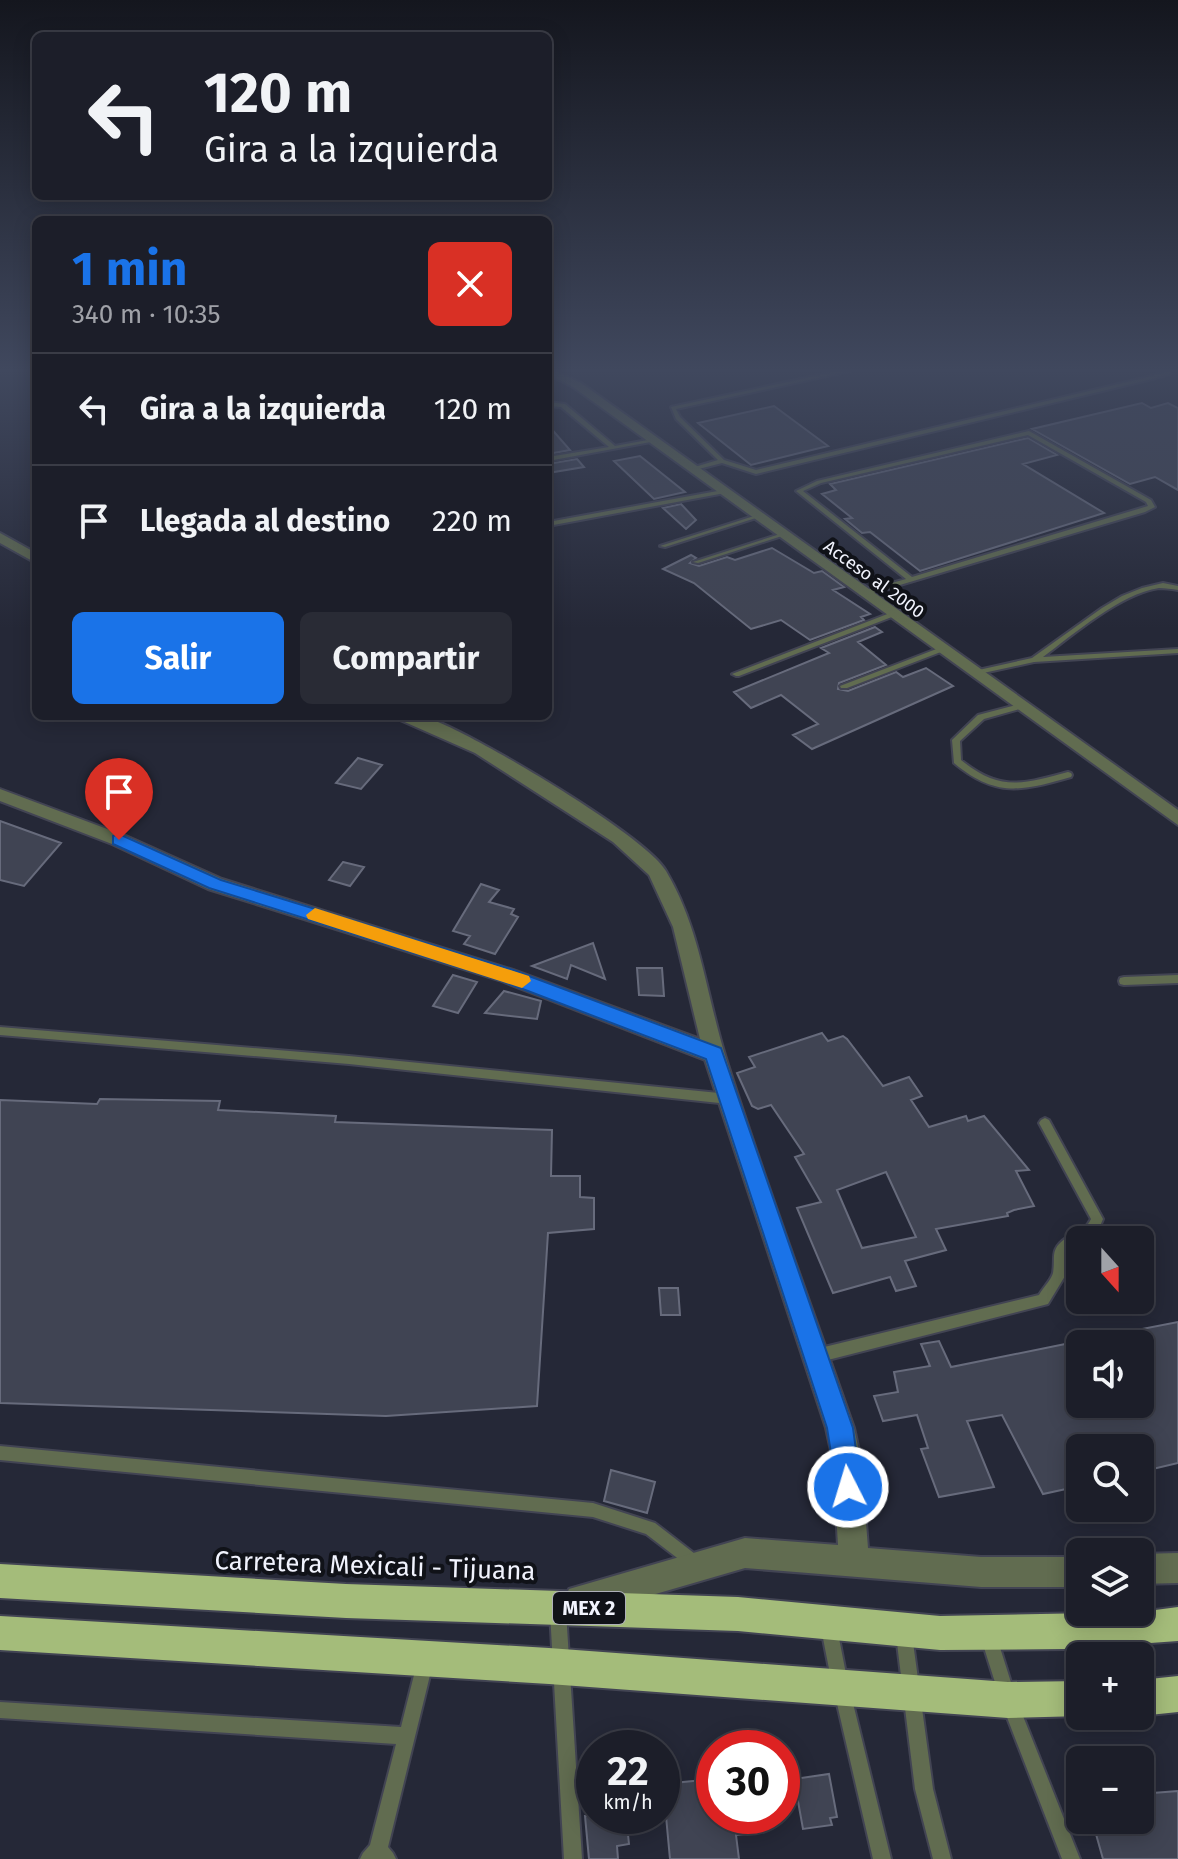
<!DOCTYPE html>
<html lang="es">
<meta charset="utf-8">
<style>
body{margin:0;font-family:"Fira Sans",sans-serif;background:#292b35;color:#f1f3f6;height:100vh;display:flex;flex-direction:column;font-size:30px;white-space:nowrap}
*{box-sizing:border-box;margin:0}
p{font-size:26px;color:#a0a2a8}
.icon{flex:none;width:44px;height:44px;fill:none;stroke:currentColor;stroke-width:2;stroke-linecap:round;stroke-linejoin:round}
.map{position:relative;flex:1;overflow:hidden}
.drawer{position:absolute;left:32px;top:216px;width:520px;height:504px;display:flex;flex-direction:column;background:#1c1e29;border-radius:12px;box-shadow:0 4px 20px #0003,0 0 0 2px #3a3c46}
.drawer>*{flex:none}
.guide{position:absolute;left:32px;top:32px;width:520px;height:168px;border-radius:12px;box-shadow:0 4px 20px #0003,0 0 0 2px #3a3c46;background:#1c1e29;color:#f1f3f6;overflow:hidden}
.needle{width:52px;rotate:159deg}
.controls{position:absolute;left:1066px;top:1226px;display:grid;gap:16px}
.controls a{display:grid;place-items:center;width:88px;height:88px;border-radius:12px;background:#1c1e29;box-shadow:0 4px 20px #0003,0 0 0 2px #3a3c46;font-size:40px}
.speed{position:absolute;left:576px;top:1730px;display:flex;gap:16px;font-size:40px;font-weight:700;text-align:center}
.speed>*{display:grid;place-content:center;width:104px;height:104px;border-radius:50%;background:#1c1e29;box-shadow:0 4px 20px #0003,0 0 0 2px #3a3c46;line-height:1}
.speed small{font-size:20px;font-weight:400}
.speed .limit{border:12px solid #d22;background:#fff;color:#111}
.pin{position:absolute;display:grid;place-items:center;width:68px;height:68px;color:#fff;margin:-82px -34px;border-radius:50% 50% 50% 0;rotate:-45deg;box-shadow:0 0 8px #0007}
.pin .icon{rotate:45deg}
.me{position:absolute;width:88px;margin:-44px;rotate:355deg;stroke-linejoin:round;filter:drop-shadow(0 0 6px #0008)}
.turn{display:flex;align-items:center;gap:28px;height:168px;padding:0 40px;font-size:36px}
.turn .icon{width:104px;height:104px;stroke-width:2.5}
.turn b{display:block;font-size:56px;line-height:68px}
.round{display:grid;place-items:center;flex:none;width:84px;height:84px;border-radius:12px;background:#292b35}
.summary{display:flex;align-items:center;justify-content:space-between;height:136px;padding:0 40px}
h1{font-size:48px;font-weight:700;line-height:60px;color:#1a73e8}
.action{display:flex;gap:16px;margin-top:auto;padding:16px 40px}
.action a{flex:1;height:92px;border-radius:12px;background:#1a73e8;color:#fff;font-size:32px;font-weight:700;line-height:92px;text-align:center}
.action a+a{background:#292b35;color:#f1f3f6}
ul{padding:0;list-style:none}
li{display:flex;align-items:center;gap:24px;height:112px;padding:0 40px;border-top:2px solid #3a3c46}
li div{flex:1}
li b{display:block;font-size:30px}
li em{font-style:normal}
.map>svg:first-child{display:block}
.building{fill:#404453;stroke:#676b7c;stroke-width:2;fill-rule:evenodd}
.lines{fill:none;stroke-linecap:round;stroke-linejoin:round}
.service-casing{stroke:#424453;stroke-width:4}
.minor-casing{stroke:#424453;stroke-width:4}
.tertiary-casing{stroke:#424453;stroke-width:4}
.trunk-casing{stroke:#424453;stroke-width:4}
.service{fill:#616c50;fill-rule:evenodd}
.minor{fill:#616c50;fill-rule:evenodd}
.tertiary{fill:#616c50;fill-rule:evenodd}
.trunk{fill:#a4bc7a;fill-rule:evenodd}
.route{fill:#1a73e8;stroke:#114b97;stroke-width:2}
.slow{fill:#f59e0b}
.labels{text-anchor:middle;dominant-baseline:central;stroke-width:8;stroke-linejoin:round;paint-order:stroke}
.far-street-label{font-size:18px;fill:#f1f3fd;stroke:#101218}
.shield{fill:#101218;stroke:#aeb0b8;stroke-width:2}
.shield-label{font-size:20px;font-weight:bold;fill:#f1f3fd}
.near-street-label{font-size:26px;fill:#f1f3fd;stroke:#101218}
</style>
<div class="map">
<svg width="1178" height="1859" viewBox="0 0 1178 1859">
<rect width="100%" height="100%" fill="#252837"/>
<path class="building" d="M1142 403 1151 408 1168 403 1178 408V490L1155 477 1130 484 1032 429Z
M774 406 828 446 751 465 698 423Z
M548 425 570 450 548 454Z
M1028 438 1057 455 1023 464 1104 513 920 571 870 532 862 533 845 519 852 518 822 494 836 490 830 484Z
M640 456 685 492 654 499 614 461Z
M577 459 584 467 548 473V464Z
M681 504 696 520 686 529 663 508Z
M772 548 814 573 822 571 844 587 833 590 870 614 861 617 864 620 810 640 781 620 751 629 694 583 663 569 691 555 696 558 690 563 699 566 727 557 735 560Z
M875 627 882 632 858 642 886 665 839 683 838 689 848 691 896 672 903 677 926 668 953 686 812 749 793 735 818 724 781 695 751 708 734 692 829 653 821 648Z
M358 758 382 765 361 789 336 783Z
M0 821 61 843 24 886 0 880Z
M343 862 364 867 350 886 329 880Z
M481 884 499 890 489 902 514 909 511 914 518 917 495 954 464 944 470 936 453 931Z
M593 943 605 979 571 965 567 979 532 966Z
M637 968H662L664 996 639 995Z
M453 975 477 982 458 1013 433 1006Z
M504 991 541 1001 537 1019 485 1013Z
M822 1033 828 1041 843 1036 847 1039 883 1086 909 1077 922 1096 911 1100 929 1127 966 1116 968 1121 984 1116 1029 1170 1016 1171 1034 1206 1014 1210 1007 1213 1008 1216 936 1229 946 1250 905 1261 916 1286 896 1291 890 1277 833 1293 797 1208 821 1202 795 1157 804 1154 771 1105 758 1109 752 1106 737 1073 755 1067 749 1057ZM886 1172 916 1237 862 1248 837 1190Z
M100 1099 220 1101 218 1110 336 1116 335 1122 552 1130 551 1176H580V1197L594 1198V1229L548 1233 537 1406 386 1416 0 1403V1100L97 1104Z
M659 1288H678L680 1315H661Z
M1178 1322V1463L1140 1472V1448H1080V1486L1043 1494 1002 1415 967 1421 994 1487 939 1497 921 1449 928 1448 917 1415 883 1421 874 1396 898 1392 894 1372 930 1366 921 1344 939 1341 951 1367 1080 1341V1404H1140V1344H1107L1106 1336Z
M611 1470 655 1482 647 1513 604 1501Z
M829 1774 837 1817 830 1818 832 1825 803 1829 794 1779Z
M714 1779V1816H754L757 1833 736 1835 739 1859H670L663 1784Z
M1178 1791V1859H1103L1092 1820H1140V1794Z
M585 1816H626L629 1844 617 1846 618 1859H589Z"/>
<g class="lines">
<defs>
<path id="service" d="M852 368H863L676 409 680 417 724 460 756 470 1148 377 1165 372 1166 368H1172L1169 374 1152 379 756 474 722 463 691 471 688 469 718 460 676 419 671 407Z
M548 402 565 404 615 446 653 439 656 441 548 461V457L609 447 561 407 548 406Z
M1029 431 1151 500 1155 507 1145 512 863 596 859 594 860 592 906 579 796 491 817 481ZM1028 435 1146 502 1148 506 912 577 803 491 821 483Z
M723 490 725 491V493L548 526V522Z
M754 516 759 517 665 547 660 546Z
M780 534 785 535 698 563 693 562Z
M1163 583 1178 586V590C1172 589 1165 588 1159 588 1120 594 1074 634 1043 657L1178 649V653L1034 662 974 675 970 673 974 671 1032 658 1102 608 1122 596 1142 588Z
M890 613H893L897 615 739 676H736L732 674Z
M939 648H945L946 650 847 688H841L840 686Z
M1020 704H1023V708L984 719 960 741 961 760C1000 792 1023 784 1068 772L1071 773 1072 775 1071 777C1022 791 996 798 954 763L952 740 978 715Z
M1178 975V983L1124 985 1120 984 1119 981 1120 978 1124 977Z
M0 1027 349 1056 729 1094 733 1096 735 1099 733 1102 729 1104 349 1064 0 1035Z
M1045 1118 1049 1120 1103 1219C1098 1231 1095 1240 1080 1240V1243L1074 1246 1065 1257V1276L1048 1304 816 1363 811 1361 809 1356 811 1351 816 1349 1039 1295C1043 1288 1051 1280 1053 1273 1056 1257 1049 1250 1066 1238 1076 1230 1084 1233 1091 1219L1039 1123 1041 1120Z
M0 1446 593 1503 655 1523 699 1557 702 1562 699 1567 694 1570 689 1567 646 1534 593 1517 0 1460Z
M558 1604 564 1606 566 1612 582 1859H564L550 1612 552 1606Z
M829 1620 835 1622 837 1628 847 1679 845 1685 839 1687 833 1685 831 1679 821 1628 823 1622Z
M904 1627 910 1629 912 1635 933 1789 951 1859H933L915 1789 896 1635 898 1629Z
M989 1630 995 1632 997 1638 1014 1692 1012 1698 1006 1700 1000 1698 998 1692 981 1638 983 1632Z
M425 1655 431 1657 433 1663 388 1847 393 1853 396 1859H360L363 1853 370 1845 396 1744 0 1718V1702L401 1727 417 1663 419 1657Z
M843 1687 849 1689 851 1695 891 1859H873L835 1695 837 1689Z
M1011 1699 1017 1701 1080 1859H1062L1003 1707 1005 1701Z"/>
<path id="minor" d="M0 533 36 553V563L0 543Z
M391 716C405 716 419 715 433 720 475 735 646 836 666 871 700 928 706 993 725 1055 764 1180 811 1304 854 1428L861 1460 868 1548 981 1557H1080V1587H981L745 1568 580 1616 569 1611 564 1600 569 1589 745 1538 838 1545 833 1460 826 1428 705 1060 499 980 208 889 112 844 0 801V789L126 836 222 879 513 970 700 1039 673 927 649 875 613 842 475 753Z
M1178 1553V1583L1140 1584V1554Z"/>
<path id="tertiary" d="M548 368 581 383 1178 810V825L573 387 548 374Z"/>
<path id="trunk" d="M0 1564 346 1584 738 1597 940 1616 1140 1612 1178 1607V1641L1067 1649 940 1650 738 1631 346 1618 0 1598Z
M0 1616 549 1648 1008 1682 1080 1681 1083 1716 1008 1718 549 1684 0 1650Z
M1178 1676V1712L1140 1716V1680Z"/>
</defs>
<use href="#service" class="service-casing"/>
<use href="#minor" class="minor-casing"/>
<use href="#tertiary" class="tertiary-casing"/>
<use href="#trunk" class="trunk-casing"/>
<use href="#service" class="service"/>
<use href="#minor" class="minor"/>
<use href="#tertiary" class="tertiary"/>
<use href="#trunk" class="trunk"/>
</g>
<linearGradient id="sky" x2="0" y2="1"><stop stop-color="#14161e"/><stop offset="0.59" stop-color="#40485e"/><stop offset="1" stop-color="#40485e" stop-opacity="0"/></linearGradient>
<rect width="1178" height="628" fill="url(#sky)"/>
<path class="route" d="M119 834 221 880 513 970 721 1048 853 1428 861 1487 857 1497 848 1501 838 1497 827 1428 706 1059 499 980 209 888 113 844V836Z"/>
<path class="slow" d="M315 908 529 976 531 981 522 988 308 919 306 915Z"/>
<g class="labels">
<g class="far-street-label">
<text transform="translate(874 579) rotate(36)">Acceso al 2000</text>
</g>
<rect class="shield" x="553" y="1592" width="72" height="32" rx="6"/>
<g class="shield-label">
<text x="589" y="1608">MEX 2</text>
</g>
<g class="near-street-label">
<text transform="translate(375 1566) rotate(2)">Carretera Mexicali - Tijuana</text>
</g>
</g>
</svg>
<div class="controls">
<a><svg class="needle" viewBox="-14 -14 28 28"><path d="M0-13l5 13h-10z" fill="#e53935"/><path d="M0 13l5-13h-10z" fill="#a0a2a8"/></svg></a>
<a><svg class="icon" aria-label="sound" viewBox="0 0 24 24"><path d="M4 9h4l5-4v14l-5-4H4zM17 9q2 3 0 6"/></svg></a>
<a><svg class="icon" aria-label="search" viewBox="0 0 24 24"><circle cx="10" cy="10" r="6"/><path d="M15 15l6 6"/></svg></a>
<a><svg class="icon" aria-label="layers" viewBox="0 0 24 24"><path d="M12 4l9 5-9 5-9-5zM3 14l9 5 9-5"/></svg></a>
<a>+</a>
<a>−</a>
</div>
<div class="speed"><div>22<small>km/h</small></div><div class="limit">30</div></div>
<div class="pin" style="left:119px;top:840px;background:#d93025"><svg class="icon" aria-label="arrive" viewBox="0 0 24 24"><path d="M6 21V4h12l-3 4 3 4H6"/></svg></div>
<svg class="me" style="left:848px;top:1487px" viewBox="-20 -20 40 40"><circle r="17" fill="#1a73e8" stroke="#fff" stroke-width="3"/><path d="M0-11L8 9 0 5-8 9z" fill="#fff"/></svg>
<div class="guide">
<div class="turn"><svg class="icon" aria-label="left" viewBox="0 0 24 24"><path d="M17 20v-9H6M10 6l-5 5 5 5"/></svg><div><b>120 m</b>Gira a la izquierda</div></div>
</div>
<section class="drawer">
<div class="summary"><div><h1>1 min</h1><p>340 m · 10:35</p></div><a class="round" style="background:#d93025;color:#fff"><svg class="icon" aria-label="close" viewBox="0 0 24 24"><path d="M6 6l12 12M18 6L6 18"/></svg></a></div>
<ul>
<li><svg class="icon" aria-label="left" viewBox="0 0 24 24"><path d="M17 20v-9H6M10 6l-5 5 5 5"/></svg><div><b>Gira a la izquierda</b></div><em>120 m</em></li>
<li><svg class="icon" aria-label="arrive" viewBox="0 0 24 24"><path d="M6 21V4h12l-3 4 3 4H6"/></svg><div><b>Llegada al destino</b></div><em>220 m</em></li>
</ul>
<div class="action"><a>Salir</a><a>Compartir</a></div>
</section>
</div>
